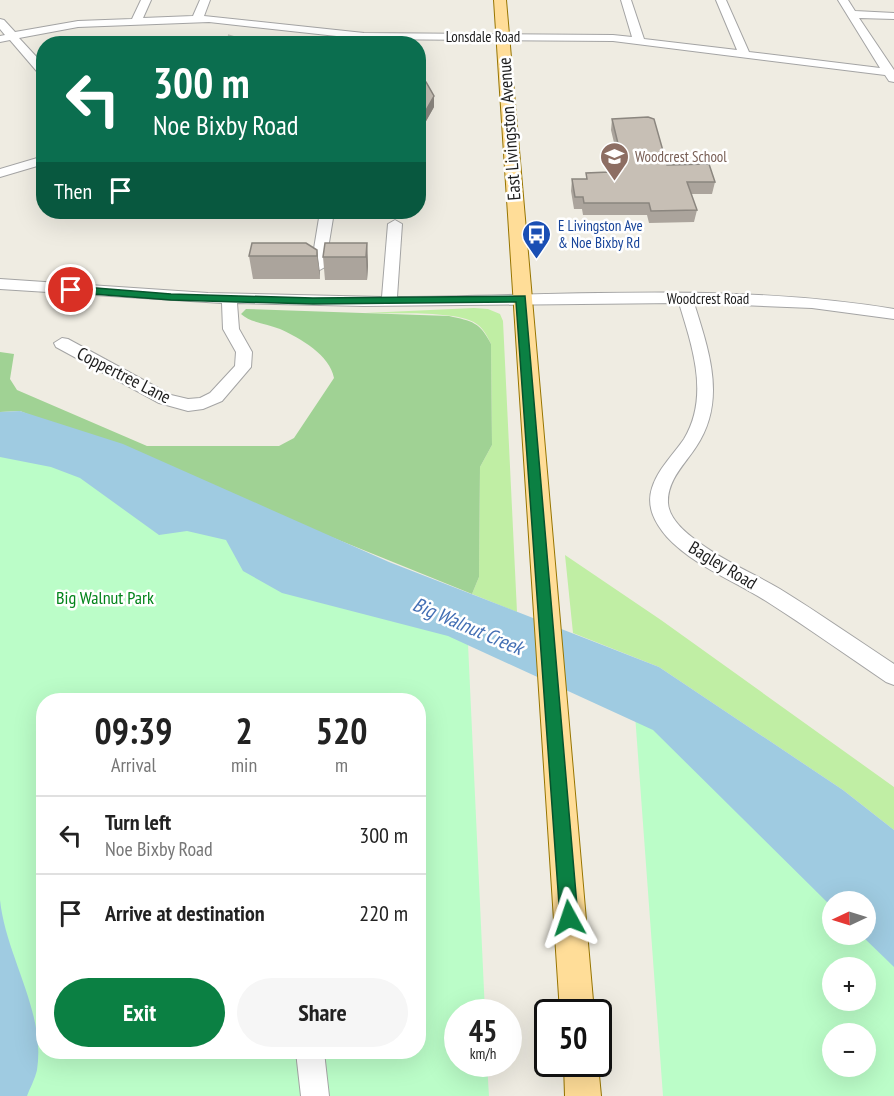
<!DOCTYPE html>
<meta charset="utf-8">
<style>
body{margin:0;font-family:"PT Sans Narrow",sans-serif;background:#f6f6f6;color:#222;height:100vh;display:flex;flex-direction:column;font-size:22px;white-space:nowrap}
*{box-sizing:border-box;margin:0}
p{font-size:20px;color:#767676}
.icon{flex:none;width:33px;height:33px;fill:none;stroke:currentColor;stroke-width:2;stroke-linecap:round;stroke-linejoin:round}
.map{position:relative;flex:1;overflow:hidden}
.sheet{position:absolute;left:36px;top:693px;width:390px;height:366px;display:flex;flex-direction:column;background:#fff;border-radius:24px;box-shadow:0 6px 24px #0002}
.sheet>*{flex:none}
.hud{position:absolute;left:36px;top:36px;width:390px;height:183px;border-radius:24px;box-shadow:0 6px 24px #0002;background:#0b6e4f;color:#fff;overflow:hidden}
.needle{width:39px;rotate:266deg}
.tools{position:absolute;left:822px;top:891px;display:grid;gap:12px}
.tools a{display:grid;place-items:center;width:54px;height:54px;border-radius:50%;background:#fff;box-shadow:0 6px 24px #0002;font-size:30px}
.speed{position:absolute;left:444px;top:999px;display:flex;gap:12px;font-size:30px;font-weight:700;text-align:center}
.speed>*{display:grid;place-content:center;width:78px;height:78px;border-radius:50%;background:#fff;box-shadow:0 6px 24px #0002;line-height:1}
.speed small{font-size:15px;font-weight:400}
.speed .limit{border:3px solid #111;border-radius:9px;background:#fff;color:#111}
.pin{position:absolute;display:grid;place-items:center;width:51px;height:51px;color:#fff;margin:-26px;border:3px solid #fff;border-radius:50%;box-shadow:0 2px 6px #0007}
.me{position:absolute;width:66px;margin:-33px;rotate:355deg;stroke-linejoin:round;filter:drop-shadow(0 0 4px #0008)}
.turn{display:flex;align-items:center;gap:21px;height:126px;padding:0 18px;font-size:27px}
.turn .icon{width:78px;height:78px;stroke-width:2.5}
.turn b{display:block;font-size:42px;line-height:51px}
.then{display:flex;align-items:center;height:57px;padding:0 18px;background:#0003;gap:12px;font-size:22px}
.eta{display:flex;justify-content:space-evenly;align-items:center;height:102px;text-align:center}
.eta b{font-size:36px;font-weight:600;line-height:42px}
.action{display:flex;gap:12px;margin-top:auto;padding:12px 18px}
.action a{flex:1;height:69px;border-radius:36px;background:#0b8043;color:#fff;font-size:24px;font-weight:600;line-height:69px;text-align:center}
.action a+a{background:#f6f6f6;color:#222}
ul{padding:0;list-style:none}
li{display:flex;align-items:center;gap:18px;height:78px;padding:0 18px;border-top:2px solid #e0e0e0}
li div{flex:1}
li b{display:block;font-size:22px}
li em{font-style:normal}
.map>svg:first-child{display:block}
.grass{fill:#c0eea4}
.forest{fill:#a0d294}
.park{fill:#bbfdc8;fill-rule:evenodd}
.water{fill:#9fcbe1}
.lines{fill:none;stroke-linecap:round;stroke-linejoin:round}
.minor-tunnel{stroke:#c5c3bb;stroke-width:12;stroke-dasharray:12 6;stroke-linecap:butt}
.minor-casing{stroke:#a4a4a4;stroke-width:2}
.major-casing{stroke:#977500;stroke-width:2}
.minor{fill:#fff;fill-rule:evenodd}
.major{fill:#ffdd98;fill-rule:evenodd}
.wall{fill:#aba49c}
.shaded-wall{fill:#8b867f}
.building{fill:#c7bfb5;stroke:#8b867f;stroke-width:1.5}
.route{fill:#0b8043;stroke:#07532c;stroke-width:1.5}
.labels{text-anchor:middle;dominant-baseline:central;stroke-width:5;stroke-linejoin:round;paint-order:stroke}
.far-street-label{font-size:15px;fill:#1d1d1d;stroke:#fff}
.far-education-label{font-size:15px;fill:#785e54;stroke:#fff;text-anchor:start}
.far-transit-label{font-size:15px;fill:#164399;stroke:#fff;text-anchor:start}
.street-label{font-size:18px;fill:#1d1d1d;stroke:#fff}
.park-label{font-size:18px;fill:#03841b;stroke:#fff}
.water-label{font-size:20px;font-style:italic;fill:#436fb4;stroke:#fff}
</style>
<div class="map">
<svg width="894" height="1096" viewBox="0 0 894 1096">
<rect width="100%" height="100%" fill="#efece2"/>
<path class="grass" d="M474 308 488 309 500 314 503 321 517 612 472 594 479 577 480 467 492 445 491 344C486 333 481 324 469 320 444 311 393 314 365 313Z
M565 555 661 620 894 787V830L843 790 659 667 573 633Z"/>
<path class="forest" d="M246 309 449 316C472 321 480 322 491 344L492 445 480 467 479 577 472 594 20 411 0 412V352L14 354 10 379 17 390 147 446H279L294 438 334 378C330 355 300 338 280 329 268 324 251 323 241 314Z"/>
<path class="park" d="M0 434 467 622 485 1012H458V1064H487L489 1096H0ZM44 700H418V1052H44Z
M634 701 894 897V1096H663ZM832 902H866V934H832ZM832 968H866V1000H832ZM832 1034H866V1066H832Z"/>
<path class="water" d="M20 411 123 444 389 562 659 667 843 790 894 830V967L861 935 866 934V902H832V907L653 730 448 636 282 593 243 571 226 540 187 531 159 535 80 478 51 467 0 457V412Z
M0 900C6 957 46 1012 37 1070 35 1079 30 1088 27 1096H0Z"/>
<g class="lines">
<path class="minor-tunnel" d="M232 43 234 36"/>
<defs>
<path id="minor" d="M141 0H151L143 18 193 16 200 0H210L204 16 364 33 613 35 632 37 621 0H631L644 39 737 50 716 0H726L749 52 880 68 838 0H848L855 11 894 13V19L859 18 894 70V82L889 81 885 75 613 41 364 39 209 22 78 27 19 38 44 65V76L40 75 10 40 0 42V36L5 35 0 29V19L4 20 15 32 78 21 132 19Z
M232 40 236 41 238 44H226Z
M44 156V164L0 177V169Z
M320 212H334L325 267 318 271 311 267Z
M395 220 402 224 397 297C562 296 731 282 894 309V319L812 308 694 303C709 351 727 401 696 447 685 464 667 480 668 503 669 519 685 532 697 541 723 561 753 573 780 589 819 613 856 639 894 664V685L886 682C846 655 807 627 766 601 733 580 694 566 667 537 655 523 646 507 652 488 658 469 673 455 684 439 710 396 692 346 679 303L364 306 237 303 239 329 252 352 251 367 222 401 203 409 188 411 159 403 56 347 54 343 62 338 68 339 171 395 188 399 200 398 210 393 235 366 236 352 223 329 222 303 0 289V279L208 293 382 297 388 224Z
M296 1052H324L329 1096H301Z"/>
<path id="major" d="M494 0H506L594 1012H560Z
M564 1064H598L601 1096H565Z"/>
</defs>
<use href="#minor" class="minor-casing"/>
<use href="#major" class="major-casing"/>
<use href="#minor" class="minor"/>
<use href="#major" class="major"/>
</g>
<path class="wall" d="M418 81 434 96V107L425 123H418Z
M612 119 667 165 715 182 712 194H691L697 210 694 222 649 223 647 215H583L582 209H574L571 191 572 179H586V173L608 172V169L620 168 611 130Z
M367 243 368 266 367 280H325L323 257Z
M317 250 320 279H253L249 256Z"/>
<path class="shaded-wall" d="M434 96V107L425 123V112Z
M367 243 368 266 367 280 366 257Z
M317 250 320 273V279L317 256Z"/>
<path class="building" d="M418 81 426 82 434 96 425 112H418Z
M648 117 654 119 667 165 709 164 715 182H687L697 210 651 211 649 203H584L583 197H575L572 179H587L586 173 609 172 608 169 624 168 612 119Z
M252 243H306L317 250V256H249Z
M325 243H367L366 257H323Z"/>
<path class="route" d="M71 286 171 294 313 298 525 296 578 918 575 925 569 927 563 925 560 918 516 302 313 304 171 300 67 292 66 290Z"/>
<defs>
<symbol id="school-pin" viewBox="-11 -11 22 30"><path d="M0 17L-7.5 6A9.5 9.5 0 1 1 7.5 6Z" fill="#8d6e63" stroke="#fff"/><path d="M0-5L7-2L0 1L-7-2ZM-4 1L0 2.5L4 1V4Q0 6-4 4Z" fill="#fff"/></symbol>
<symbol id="bus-pin" viewBox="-11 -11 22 30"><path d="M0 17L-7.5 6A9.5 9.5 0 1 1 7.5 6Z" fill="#1a4fb4" stroke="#fff"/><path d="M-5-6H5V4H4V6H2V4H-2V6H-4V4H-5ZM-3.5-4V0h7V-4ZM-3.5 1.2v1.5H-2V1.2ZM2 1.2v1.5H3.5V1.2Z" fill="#fff"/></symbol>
</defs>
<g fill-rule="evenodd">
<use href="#school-pin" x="598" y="140" width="33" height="45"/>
<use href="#bus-pin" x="520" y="218" width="33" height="45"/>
</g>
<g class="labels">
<g class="far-street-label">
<text x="483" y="36">Lonsdale Road</text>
<text x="708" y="298">Woodcrest Road</text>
</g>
<g class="far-education-label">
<text x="635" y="156">Woodcrest School</text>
</g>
<g class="far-transit-label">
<text x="558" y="225">E Livingston Ave<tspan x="558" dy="17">&amp; Noe Bixby Rd</tspan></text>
</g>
<g class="street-label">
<text transform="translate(509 129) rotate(-94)">East Livingston Avenue</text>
<text transform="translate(124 375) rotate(27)">Coppertree Lane</text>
<text transform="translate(723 565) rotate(31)">Bagley Road</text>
</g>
<g class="park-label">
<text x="105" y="597">Big Walnut Park</text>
</g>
<g class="water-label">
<text transform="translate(468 626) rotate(23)">Big Walnut Creek</text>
</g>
</g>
</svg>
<div class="tools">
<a><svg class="needle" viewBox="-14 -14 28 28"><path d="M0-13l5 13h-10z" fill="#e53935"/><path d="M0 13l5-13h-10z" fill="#767676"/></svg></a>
<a>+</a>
<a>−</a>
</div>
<div class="speed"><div>45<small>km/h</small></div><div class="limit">50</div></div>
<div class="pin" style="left:71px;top:290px;background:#d93025"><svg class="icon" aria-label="arrive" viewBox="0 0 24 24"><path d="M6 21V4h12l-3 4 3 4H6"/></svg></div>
<svg class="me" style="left:569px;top:918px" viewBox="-20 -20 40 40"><path d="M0-17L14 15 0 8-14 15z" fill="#0b8043" stroke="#fff" stroke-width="4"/></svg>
<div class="hud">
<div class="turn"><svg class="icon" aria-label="left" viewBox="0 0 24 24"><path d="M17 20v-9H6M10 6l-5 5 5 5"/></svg><div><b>300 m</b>Noe Bixby Road</div></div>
<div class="then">Then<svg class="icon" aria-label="arrive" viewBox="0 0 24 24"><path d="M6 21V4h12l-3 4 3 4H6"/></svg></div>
</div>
<section class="sheet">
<div class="eta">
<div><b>09:39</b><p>Arrival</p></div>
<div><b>2</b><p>min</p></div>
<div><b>520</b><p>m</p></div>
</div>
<ul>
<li><svg class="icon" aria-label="left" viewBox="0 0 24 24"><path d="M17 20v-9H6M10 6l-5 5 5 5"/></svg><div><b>Turn left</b><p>Noe Bixby Road</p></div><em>300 m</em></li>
<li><svg class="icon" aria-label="arrive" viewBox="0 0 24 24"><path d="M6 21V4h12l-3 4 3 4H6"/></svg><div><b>Arrive at destination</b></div><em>220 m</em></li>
</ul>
<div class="action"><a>Exit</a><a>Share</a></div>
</section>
</div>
